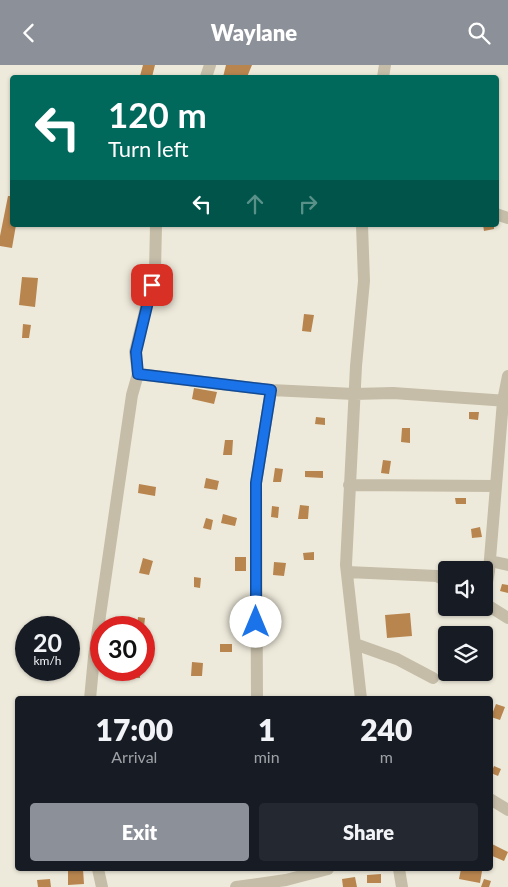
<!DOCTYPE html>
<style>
body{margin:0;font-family:Lato,sans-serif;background:#242831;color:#f1f3f6;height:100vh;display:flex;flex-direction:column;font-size:19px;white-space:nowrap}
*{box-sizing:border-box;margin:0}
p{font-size:16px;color:#9ea1a6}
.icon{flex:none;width:28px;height:28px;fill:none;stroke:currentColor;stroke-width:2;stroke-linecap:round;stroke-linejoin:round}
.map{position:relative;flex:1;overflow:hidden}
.drawer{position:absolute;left:15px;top:631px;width:478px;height:175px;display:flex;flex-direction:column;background:#171b24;border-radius:5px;box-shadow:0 1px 4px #0004}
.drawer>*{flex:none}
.banner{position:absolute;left:10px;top:10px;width:489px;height:152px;border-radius:5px;box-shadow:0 1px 4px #0004;background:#00695c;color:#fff;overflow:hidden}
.fabs{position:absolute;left:438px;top:496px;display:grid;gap:10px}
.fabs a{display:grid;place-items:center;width:55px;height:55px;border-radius:5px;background:#171b24;box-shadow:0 1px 4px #0004;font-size:25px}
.speed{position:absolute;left:15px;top:551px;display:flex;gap:10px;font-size:25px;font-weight:700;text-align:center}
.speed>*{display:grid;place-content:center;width:65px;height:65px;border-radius:50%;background:#171b24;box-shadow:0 1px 4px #0004;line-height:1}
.speed small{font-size:12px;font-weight:400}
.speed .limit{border:8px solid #d22;background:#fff;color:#111}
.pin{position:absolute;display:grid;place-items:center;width:42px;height:42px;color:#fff;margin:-21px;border-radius:10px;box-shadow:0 2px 8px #0006}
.me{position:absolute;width:55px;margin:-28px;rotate:0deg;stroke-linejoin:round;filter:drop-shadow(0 0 4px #0008)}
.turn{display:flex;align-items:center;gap:18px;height:105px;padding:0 15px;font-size:22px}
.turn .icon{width:65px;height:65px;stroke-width:2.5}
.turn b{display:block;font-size:35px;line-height:42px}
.lanes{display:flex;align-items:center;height:48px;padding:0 15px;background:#0003;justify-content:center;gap:25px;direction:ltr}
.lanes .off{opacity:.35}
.eta{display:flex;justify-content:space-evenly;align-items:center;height:85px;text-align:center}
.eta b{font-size:30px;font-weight:800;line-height:35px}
.primary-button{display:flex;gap:10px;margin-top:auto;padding:10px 15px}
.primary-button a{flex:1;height:58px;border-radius:5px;background:#8c9099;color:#fff;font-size:20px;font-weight:800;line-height:58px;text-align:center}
.primary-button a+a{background:#242831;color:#f1f3f6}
header{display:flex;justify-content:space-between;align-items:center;height:65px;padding:0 15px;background:#8c9099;color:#fff;font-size:22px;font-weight:800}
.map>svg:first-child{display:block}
.building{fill:#b8854f}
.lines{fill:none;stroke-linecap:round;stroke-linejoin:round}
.minor{stroke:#c5bda8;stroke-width:12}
.route-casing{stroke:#114b97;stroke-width:12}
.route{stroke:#1a73e8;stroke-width:9}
</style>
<header><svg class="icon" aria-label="back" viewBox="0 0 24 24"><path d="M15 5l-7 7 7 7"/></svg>Waylane<svg class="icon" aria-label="search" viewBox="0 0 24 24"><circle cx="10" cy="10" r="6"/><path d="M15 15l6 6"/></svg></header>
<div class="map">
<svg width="508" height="822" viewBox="0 0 508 822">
<rect width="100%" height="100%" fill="#eeeadb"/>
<path class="building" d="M143 0H155L152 12 140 11Z
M226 0H252L247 12H223Z
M8 131H12V160H16L12 183 0 181V171Z
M483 160H494V164L484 166Z
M22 212 38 213 35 242 19 240Z
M304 249 314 250 311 267 302 266Z
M23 259 31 260 29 273H22Z
M194 323 217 327 214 339 192 334Z
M469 347H479L478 355 469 354Z
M316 352 325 353V360L315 359Z
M402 363H410V378L401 377Z
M225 375H233L232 390H223Z
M383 395 391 396 389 409 381 408Z
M275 403 283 404 281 417H273Z
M305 406H323V413L305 412Z
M206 413 219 416 217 425 204 423Z
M139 419 156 422 155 431 138 428Z
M455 433H466V439H456Z
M300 440 309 441 308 454H298Z
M272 441 279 442 278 453 271 452Z
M223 449 237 453 235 461 221 458Z
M206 453 213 455 211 465 203 463Z
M480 462 482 472 472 473 471 464Z
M314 487V495H304L303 488Z
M235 492H246V506H235Z
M143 493 153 496 149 510 139 508Z
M274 497 286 498 284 511 273 510Z
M194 512 201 513 200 523 194 522Z
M502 519 508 520V528L500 526Z
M243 545H250V556H243Z
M410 548 412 571 387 573 385 550Z
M138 552 145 553 144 562H137Z
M220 579H232V587H220Z
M192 597 203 598 202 611H191Z
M132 605H140V613H132Z
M496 639 505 642 500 655 491 652Z
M494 701 501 704 498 711 491 708Z
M492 779 508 787 504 796 490 790Z
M68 804H83L84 819 68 820Z
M461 804 482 806 480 818 459 814Z
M381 809V818H367V810Z
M355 812 357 822H343L342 814Z
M50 814 51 822H38L37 815Z
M484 814 491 816 489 822H481Z"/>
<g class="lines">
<path class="minor" d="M206 12 210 0
M383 12 385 0
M496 149 508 153
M138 309 271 325 354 329 393 328 508 336
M349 420 496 421
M490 496 508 500
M347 507 437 511 446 516
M484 534 489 506 503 336 508 311
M484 538 508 553
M355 579 397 594 433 613
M90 634 94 592 118 426 132 330 138 309 135 287 155 206 156 160
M257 634 256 418 271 325
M361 634 346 500 356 301 364 216 362 160
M490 734 508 745
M98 804 102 822
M399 804 402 822
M236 822 286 815 328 804"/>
</g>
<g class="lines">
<defs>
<path id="route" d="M152 220 136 287 138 309 271 325 256 418V557"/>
</defs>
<use href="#route" class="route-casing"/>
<use href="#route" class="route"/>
</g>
</svg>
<div class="fabs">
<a><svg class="icon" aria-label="sound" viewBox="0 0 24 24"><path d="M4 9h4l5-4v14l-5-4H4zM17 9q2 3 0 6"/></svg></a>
<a><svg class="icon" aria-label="layers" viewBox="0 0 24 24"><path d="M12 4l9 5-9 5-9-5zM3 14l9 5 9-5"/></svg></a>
</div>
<div class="speed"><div>20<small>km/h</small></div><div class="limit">30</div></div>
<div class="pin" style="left:152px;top:220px;background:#d93025"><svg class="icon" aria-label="arrive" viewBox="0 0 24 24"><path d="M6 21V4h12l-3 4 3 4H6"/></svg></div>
<svg class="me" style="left:256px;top:557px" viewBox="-20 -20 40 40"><circle r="19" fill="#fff"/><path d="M0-13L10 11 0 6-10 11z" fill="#1a73e8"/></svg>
<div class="banner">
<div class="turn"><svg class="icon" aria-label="left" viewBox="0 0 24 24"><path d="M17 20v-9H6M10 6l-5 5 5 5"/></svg><div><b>120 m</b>Turn left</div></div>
<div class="lanes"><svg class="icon" aria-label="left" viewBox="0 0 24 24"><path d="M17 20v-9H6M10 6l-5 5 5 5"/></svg><svg class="icon off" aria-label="ahead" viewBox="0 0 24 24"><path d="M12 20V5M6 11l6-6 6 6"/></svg><svg class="icon off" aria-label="right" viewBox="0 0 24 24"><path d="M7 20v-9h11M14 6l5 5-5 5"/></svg></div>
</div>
<section class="drawer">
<div class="eta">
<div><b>17:00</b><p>Arrival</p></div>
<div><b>1</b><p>min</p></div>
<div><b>240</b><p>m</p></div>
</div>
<div class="primary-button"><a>Exit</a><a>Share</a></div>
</section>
</div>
